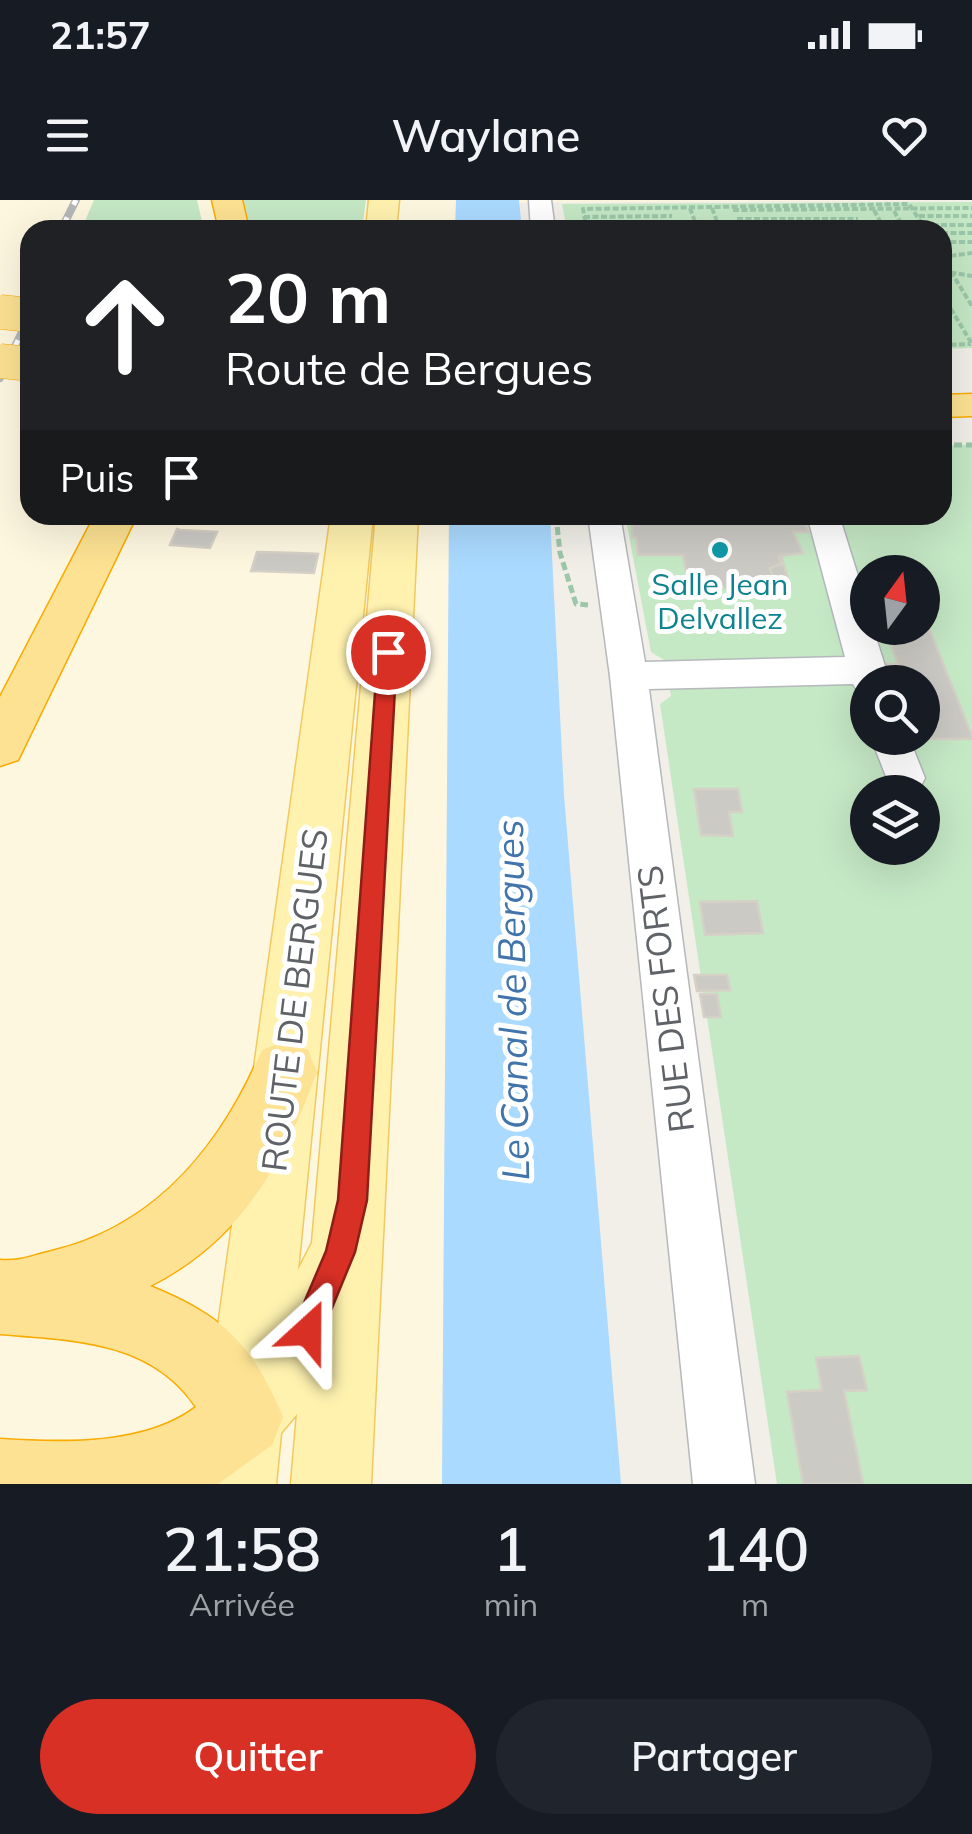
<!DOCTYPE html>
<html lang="fr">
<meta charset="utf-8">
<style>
body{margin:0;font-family:Mulish,sans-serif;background:#20242c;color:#f1f3f6;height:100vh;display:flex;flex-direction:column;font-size:38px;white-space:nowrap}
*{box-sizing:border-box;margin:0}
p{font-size:32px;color:#9ea1a6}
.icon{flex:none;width:55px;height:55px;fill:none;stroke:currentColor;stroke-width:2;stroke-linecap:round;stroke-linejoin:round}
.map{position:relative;height:1284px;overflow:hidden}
.drawer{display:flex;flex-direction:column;background:#171b24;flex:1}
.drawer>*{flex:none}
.top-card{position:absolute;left:20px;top:20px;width:932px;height:305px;border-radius:30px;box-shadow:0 10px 40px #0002;background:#202124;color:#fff;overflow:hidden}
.needle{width:65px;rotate:15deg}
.buttons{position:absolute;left:850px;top:355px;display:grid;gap:20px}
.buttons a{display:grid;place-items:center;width:90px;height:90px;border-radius:50%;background:#171b24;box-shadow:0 10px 40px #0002;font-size:50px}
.pin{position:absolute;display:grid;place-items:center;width:85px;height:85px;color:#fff;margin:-42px;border:5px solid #fff;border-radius:50%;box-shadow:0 2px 10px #0007}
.me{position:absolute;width:110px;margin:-55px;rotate:24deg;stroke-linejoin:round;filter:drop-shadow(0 0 8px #0008)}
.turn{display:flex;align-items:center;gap:35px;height:210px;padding:0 40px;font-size:45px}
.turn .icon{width:130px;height:130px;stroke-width:2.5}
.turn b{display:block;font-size:70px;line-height:85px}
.then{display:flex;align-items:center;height:95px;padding:0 40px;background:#0003;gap:20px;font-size:38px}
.eta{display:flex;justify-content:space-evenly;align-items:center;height:170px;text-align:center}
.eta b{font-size:60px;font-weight:600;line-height:70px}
.cta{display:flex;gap:20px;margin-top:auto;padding:20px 40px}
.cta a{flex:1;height:115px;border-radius:60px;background:#d93025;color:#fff;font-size:40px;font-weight:600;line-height:115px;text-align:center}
.cta a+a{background:#20242c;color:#f1f3f6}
.status{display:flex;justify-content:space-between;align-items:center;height:70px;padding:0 50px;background:#171b24;direction:ltr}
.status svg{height:28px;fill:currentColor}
header{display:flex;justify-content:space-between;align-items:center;height:130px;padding:0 40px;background:#171b24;font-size:45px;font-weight:600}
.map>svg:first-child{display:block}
.commercial{fill:#fef7e0}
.green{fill:#c5e8c5;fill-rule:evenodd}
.water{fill:#aadaff}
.building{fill:#cccac5;stroke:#d6d1c6;stroke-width:2.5}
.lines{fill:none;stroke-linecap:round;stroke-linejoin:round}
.minor-casing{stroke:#b5b8bc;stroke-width:3}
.major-casing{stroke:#f2c960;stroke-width:3}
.highway-casing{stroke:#f9ab00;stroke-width:3}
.path-far1{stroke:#9cc7a9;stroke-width:4;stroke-dasharray:6 2.5;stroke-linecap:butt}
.path{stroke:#9cc7a9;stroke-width:5;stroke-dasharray:8 4;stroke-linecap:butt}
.minor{fill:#fff;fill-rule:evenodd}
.major{fill:#fff2af;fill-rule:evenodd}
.highway{fill:#fde293;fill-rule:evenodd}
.rail-casing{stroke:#b6b7b8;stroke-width:8}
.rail{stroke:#fff;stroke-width:5;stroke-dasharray:14;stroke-linecap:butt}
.highway-bridge-casing{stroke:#f9ab00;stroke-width:35;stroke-linecap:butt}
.highway-bridge{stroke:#fde293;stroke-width:34}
.route{fill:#d93025;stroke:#8d1f18;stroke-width:2.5}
.culture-dot{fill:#0f9aa8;stroke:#fff;stroke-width:4}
.labels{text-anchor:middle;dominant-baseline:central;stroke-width:10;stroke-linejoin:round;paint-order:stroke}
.far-culture-label{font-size:30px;fill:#0d838f;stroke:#fff}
.street-label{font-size:35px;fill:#5f6368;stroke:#fff}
.water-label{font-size:38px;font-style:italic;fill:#4174aa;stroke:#fff}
</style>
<div class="status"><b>21:57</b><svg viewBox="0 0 49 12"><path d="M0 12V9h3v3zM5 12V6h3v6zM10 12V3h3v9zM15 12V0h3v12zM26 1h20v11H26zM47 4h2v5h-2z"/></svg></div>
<header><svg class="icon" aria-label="menu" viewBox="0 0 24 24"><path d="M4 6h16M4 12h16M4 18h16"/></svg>Waylane<svg class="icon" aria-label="heart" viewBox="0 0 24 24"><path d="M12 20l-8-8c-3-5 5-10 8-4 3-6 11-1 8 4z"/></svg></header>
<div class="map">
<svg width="972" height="1284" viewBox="0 0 972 1284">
<rect width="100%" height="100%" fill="#f1efe8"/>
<path class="commercial" d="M0 0H972L456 3 455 30H30V315H449L442 1284H0Z"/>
<path class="green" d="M94 0H197L204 30H81Z
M238 0H366L362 30H246Z
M972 2V148L943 149 942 30H567L562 4Z
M943 245H972V1284H777L660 504 671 496 664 460 651 452 625 315H942ZM868 372H922V428H868ZM868 482H922V538H868ZM868 592H922V648H868Z"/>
<path class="water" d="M456 0H519L522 30H455Z
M449 315H550L564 595 621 1284H442Z"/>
<path class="building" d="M632 315H803L808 332H793L803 353 779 356 781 364 770 368 773 378 786 382 788 388H689L683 355H638L636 338H632Z
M177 329 180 330 217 332 210 348 170 345Z
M257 352 298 353 318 354 314 373 251 371Z
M779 356H781L791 388 786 382 773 378 770 368 781 364Z
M922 411 972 536V539H924L922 482 890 479 885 464H898L885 428H922Z
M694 589H738L742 612H729L733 636 701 635Z
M757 701 763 733 705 735 700 702Z
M694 775H727L730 790 697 791Z
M700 794H717L721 817H704Z
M859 1156 867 1190 844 1191 863 1284H803L787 1192 822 1190 816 1158Z"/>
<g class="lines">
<defs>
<path id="minor" d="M529 0H551L555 30H531Z
M588 315H620L645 462 845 457 807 315H839L868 408V428H873L890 482H868V495L858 492 853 484 649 489 755 1284H693L610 476Z
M871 538H909L925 578 919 589 910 592 891 589Z"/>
<path id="major" d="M369 0H399L396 30H366Z
M331 315H373L298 1070 312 1043 376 315H418L371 1284H291L297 1214 281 1233 276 1284H196Z"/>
<path id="highway" d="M212 0H242L249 30H219Z
M972 194V216L942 217V195Z
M95 315H137L18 560 0 566V497Z
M285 841 308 850 317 872C283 964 241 1040 150 1086 223 1116 252 1143 283 1217L272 1245 218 1284H0V1239C62 1243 145 1246 196 1207 151 1140 72 1140 0 1134V1060C20 1062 33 1055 52 1051 157 1026 222 944 262 850Z"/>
</defs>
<use href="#minor" class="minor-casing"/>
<use href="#major" class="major-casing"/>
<use href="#highway" class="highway-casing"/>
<path class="path-far1" d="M690 8 698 30
M712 8 720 30
M733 10 972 8
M874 10 885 30
M894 11 905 30
M919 16H972
M584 17 672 16
M737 19H858
M924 25H972
M586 26H675
M740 29 863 28
M587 30 583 9 909 4 926 30
M942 33H972
M942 42H972
M942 57 972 106
M942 57 972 53
M942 71 972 76
M942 94 972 144
M942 145 971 144"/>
<path class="path" d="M942 245H972
M556 315 560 353 576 404 588 405"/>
<use href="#minor" class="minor"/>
<use href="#major" class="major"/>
<use href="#highway" class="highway"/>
<defs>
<path id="rail" d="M61 30 76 0
M13 126 30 92
M0 178 30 115"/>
</defs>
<use href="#rail" class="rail-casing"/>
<use href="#rail" class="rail"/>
<defs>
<path id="highway-bridge" d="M0 112 30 115
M0 161 30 164"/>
</defs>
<use href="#highway-bridge" class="highway-bridge-casing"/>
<use href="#highway-bridge" class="highway-bridge"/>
</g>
<path class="route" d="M388 445 397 452 367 1000 355 1052 318 1142 308 1147 297 1142 292 1131 326 1051 338 1000 378 452Z"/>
<circle class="culture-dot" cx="720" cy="350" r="10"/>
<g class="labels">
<g class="far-culture-label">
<text x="720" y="384">Salle Jean<tspan x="720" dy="34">Delvallez</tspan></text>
</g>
<g class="street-label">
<text transform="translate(665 799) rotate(-97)">RUE DES FORTS</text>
<text transform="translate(294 800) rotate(-83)">ROUTE DE BERGUES</text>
</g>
<g class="water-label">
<text transform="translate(512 800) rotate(-91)">Le Canal de Bergues</text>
</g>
</g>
</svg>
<div class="buttons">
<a><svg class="needle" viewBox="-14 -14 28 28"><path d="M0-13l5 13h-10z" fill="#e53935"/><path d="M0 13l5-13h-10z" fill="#9ea1a6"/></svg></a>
<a><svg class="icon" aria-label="search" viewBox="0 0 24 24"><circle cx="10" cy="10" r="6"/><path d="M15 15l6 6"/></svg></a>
<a><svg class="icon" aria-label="layers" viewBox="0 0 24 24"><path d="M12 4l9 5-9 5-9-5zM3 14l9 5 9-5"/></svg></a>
</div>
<div class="pin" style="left:388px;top:452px;background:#d93025"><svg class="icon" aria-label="arrive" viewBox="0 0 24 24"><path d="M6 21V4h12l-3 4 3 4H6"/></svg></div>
<svg class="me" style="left:308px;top:1131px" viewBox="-20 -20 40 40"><path d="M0-17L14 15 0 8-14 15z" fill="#d93025" stroke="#fff" stroke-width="4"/></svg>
<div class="top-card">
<div class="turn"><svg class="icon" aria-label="ahead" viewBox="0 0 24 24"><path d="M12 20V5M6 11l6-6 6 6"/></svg><div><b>20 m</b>Route de Bergues</div></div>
<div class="then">Puis<svg class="icon" aria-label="arrive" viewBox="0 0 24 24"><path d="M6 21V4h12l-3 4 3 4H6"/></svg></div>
</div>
</div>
<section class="drawer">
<div class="eta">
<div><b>21:58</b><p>Arrivée</p></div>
<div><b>1</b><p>min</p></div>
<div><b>140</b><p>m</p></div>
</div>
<div class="cta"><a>Quitter</a><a>Partager</a></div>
</section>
